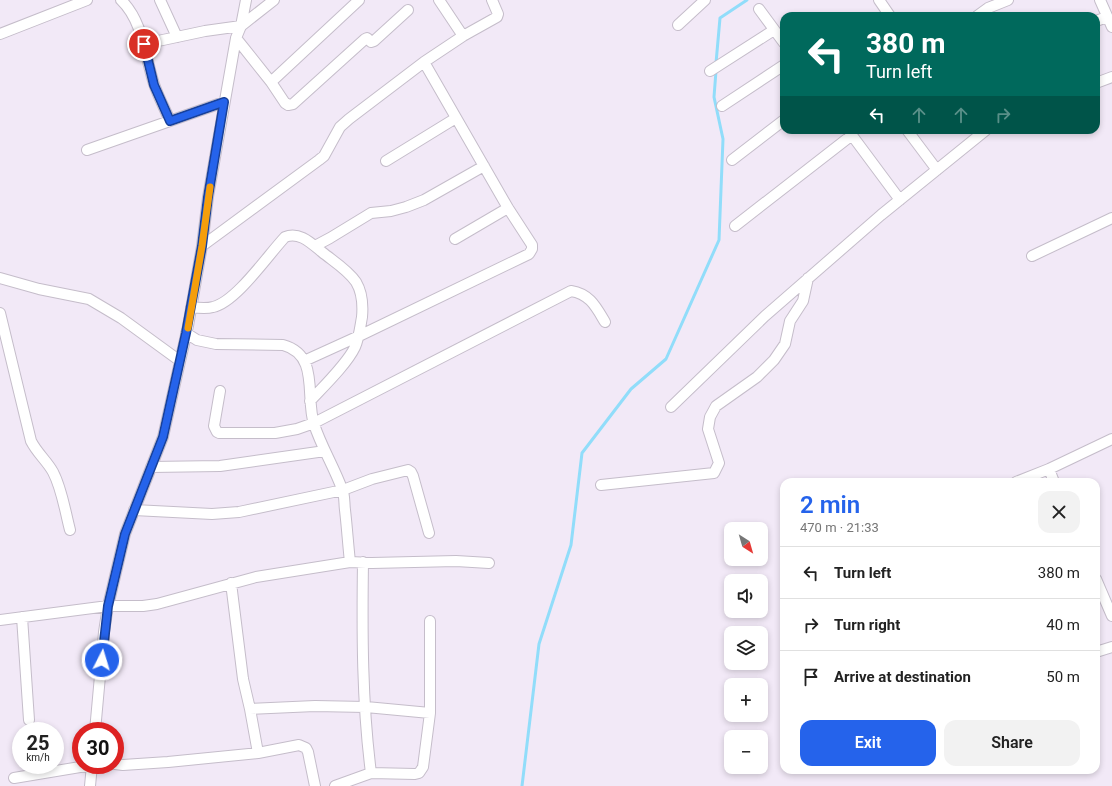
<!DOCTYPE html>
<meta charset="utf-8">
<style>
body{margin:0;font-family:Roboto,sans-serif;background:#f2f2f2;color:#222;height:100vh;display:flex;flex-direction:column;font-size:15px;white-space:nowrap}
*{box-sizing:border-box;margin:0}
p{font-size:13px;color:#767676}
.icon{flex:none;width:22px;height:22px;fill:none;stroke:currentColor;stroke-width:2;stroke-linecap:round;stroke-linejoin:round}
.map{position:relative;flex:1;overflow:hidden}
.side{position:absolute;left:780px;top:478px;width:320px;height:296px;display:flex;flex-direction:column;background:#fff;border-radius:12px;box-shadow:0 2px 6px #0003}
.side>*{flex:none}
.guide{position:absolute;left:780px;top:12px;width:320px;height:122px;border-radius:12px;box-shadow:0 2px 6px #0003;background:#00695c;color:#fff;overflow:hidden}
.needle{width:26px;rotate:143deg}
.fabs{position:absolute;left:724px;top:522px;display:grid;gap:8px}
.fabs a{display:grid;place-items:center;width:44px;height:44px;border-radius:8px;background:#fff;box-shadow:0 2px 6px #0003;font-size:20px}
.speed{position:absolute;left:12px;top:722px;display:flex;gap:8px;font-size:20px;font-weight:700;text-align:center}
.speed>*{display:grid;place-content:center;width:52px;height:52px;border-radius:50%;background:#fff;box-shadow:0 2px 6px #0003;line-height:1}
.speed small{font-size:10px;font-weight:400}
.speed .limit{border:6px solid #d22;background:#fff;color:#111}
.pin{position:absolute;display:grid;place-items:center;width:34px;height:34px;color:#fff;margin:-17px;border:2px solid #fff;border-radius:50%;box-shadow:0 1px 4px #0007}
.me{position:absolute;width:44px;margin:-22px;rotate:5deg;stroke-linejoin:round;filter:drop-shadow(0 0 3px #0008)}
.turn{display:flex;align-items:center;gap:14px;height:84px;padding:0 20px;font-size:18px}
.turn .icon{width:52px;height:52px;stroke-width:2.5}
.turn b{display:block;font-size:28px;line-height:34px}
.lanes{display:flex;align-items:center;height:38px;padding:0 20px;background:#0003;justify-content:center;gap:20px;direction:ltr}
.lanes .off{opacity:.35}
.round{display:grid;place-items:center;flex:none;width:42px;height:42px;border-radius:12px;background:#f2f2f2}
.headline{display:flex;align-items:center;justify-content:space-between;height:68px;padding:0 20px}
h1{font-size:24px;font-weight:600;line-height:30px;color:#2563eb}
.button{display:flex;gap:8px;margin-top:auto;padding:8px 20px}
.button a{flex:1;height:46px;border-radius:12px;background:#2563eb;color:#fff;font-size:16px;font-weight:600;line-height:46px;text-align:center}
.button a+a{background:#f2f2f2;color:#222}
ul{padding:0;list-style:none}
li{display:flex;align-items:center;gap:12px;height:52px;padding:0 20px;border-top:1px solid #e0e0e0}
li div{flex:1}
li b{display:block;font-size:15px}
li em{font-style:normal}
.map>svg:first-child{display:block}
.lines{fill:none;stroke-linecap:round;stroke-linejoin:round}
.stream{stroke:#91ddfa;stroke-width:3}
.street-casing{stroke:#c5bdca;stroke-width:12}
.street{stroke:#fff;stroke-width:10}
.route-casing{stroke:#184099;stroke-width:10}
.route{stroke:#2563eb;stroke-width:7}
.slow{stroke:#f59e0b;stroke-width:7}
</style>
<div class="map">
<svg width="1112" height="786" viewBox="0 0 1112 786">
<rect width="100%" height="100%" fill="#f2e9f7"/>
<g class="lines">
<path class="stream" d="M716 63 720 18 747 0
M522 786 539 644 571 545 582 453 631 389 666 359 719 240 723 139 714 97 716 71"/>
<defs>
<path id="street" d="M121 0C143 21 145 56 154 84 158 96 165 109 170 121
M160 0 177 37
M439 0 463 36
M879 0 890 16
M1100 0 1112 27
M759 9 784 43
M977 16 988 8 1008 0
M1096 21 1107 17
M678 25 705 0
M0 34 87 0
M236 38 271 82 359 0
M144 44 205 31 241 26 274 0
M710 71 774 30
M271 82 285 103 288 105 293 104 365 39 367 38 371 42 374 41 408 10
M1096 83 1112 77
M722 106 784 65
M848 130 900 200
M907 130 937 170
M87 150 224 102
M732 160 784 120
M386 161 456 118
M735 226 852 135
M455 239 508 208
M202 246 319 160 324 156 340 127 349 119 424 62 463 36 497 17 498 14 492 0
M315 246 330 238 371 213 391 211 406 207 424 200 484 166
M1032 256 1112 218
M0 278 39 289 89 299 121 318 180 361
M191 307C198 308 206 309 213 307 236 302 268 255 285 237 299 231 311 243 322 252 333 261 348 270 356 282 362 292 363 306 362 317 360 328 359 338 355 347 347 364 323 387 310 401
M0 313 31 441C37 453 47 461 53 472 62 489 65 511 70 530
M186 333 197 340 216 344 283 345C320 355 305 397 314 424 321 446 334 467 342 489 345 495 344 503 345 510 347 527 348 544 350 562
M304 361 359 336 529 254 532 249V245L508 208 424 62
M220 391 214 426 217 432 219 433H275L297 429 314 423 571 291C590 294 596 307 605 322
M671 407 765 316 881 215 986 130
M151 467 220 466 325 451
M1049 469 1054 482
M1016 482 1049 469 1112 439
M601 485 714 473 719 463 708 429 710 417 716 406 757 377 774 360 785 344 790 321 803 301 808 278
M134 510 212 514 239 512 343 490 372 479 408 470 411 472 413 476 429 533
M363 562C362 632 362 703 371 773
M1096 579 1112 616
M231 583 243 679 250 709 258 753
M22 617 29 720
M0 620 108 606H143L157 604 256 577 350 562 372 563 456 561 489 563
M1096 652 1112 647
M250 709 315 706 366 707 430 713
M95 731 104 632 108 606 125 534 163 437 188 326 202 246 208 197 236 38 241 26 246 0
M115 764 123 765 168 762 258 753 299 745 306 748 308 752 315 786
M14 778 92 765 90 786
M335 786 371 773 415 774 419 773 423 767 430 713V621"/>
</defs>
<use href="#street" class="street-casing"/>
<use href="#street" class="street"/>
</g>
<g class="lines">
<defs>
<path id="route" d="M102 660 108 606 125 534 163 437 186 333 202 246 208 197 224 102 170 121 154 85 144 44"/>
</defs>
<use href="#route" class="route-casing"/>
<use href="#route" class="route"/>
<path class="slow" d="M188 328 202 246 210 187"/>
</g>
</svg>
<div class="fabs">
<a><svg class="needle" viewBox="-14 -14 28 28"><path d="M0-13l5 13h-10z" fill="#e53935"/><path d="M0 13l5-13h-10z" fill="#767676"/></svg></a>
<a><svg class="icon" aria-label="sound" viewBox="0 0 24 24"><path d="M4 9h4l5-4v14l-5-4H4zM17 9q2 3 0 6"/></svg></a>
<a><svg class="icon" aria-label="layers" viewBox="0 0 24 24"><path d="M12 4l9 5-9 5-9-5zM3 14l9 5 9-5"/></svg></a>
<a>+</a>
<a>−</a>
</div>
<div class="speed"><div>25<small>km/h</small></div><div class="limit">30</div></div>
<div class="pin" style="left:144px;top:44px;background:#d93025"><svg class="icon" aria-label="arrive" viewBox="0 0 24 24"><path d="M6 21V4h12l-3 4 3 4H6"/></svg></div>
<svg class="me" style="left:102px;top:660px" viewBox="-20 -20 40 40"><circle r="17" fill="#2563eb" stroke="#fff" stroke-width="3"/><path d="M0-11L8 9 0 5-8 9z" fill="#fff"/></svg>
<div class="guide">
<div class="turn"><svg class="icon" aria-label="left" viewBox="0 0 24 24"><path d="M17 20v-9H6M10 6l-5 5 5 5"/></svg><div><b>380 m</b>Turn left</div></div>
<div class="lanes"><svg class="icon" aria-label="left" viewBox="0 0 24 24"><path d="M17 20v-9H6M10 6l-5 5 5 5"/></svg><svg class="icon off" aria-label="ahead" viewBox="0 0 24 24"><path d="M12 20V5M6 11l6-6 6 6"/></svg><svg class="icon off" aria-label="ahead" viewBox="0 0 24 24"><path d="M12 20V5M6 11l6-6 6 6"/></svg><svg class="icon off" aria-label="right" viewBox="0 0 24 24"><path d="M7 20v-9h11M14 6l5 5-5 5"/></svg></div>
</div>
<section class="side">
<div class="headline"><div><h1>2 min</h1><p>470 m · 21:33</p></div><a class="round"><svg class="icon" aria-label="close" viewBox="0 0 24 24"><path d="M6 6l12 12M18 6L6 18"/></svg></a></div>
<ul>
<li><svg class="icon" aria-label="left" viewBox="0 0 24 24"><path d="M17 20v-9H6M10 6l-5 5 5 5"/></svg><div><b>Turn left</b></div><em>380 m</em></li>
<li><svg class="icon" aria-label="right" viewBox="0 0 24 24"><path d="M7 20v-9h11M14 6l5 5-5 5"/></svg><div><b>Turn right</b></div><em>40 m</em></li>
<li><svg class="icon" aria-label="arrive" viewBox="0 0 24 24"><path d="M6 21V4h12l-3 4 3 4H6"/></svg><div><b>Arrive at destination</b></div><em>50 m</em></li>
</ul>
<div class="button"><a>Exit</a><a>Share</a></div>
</section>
</div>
